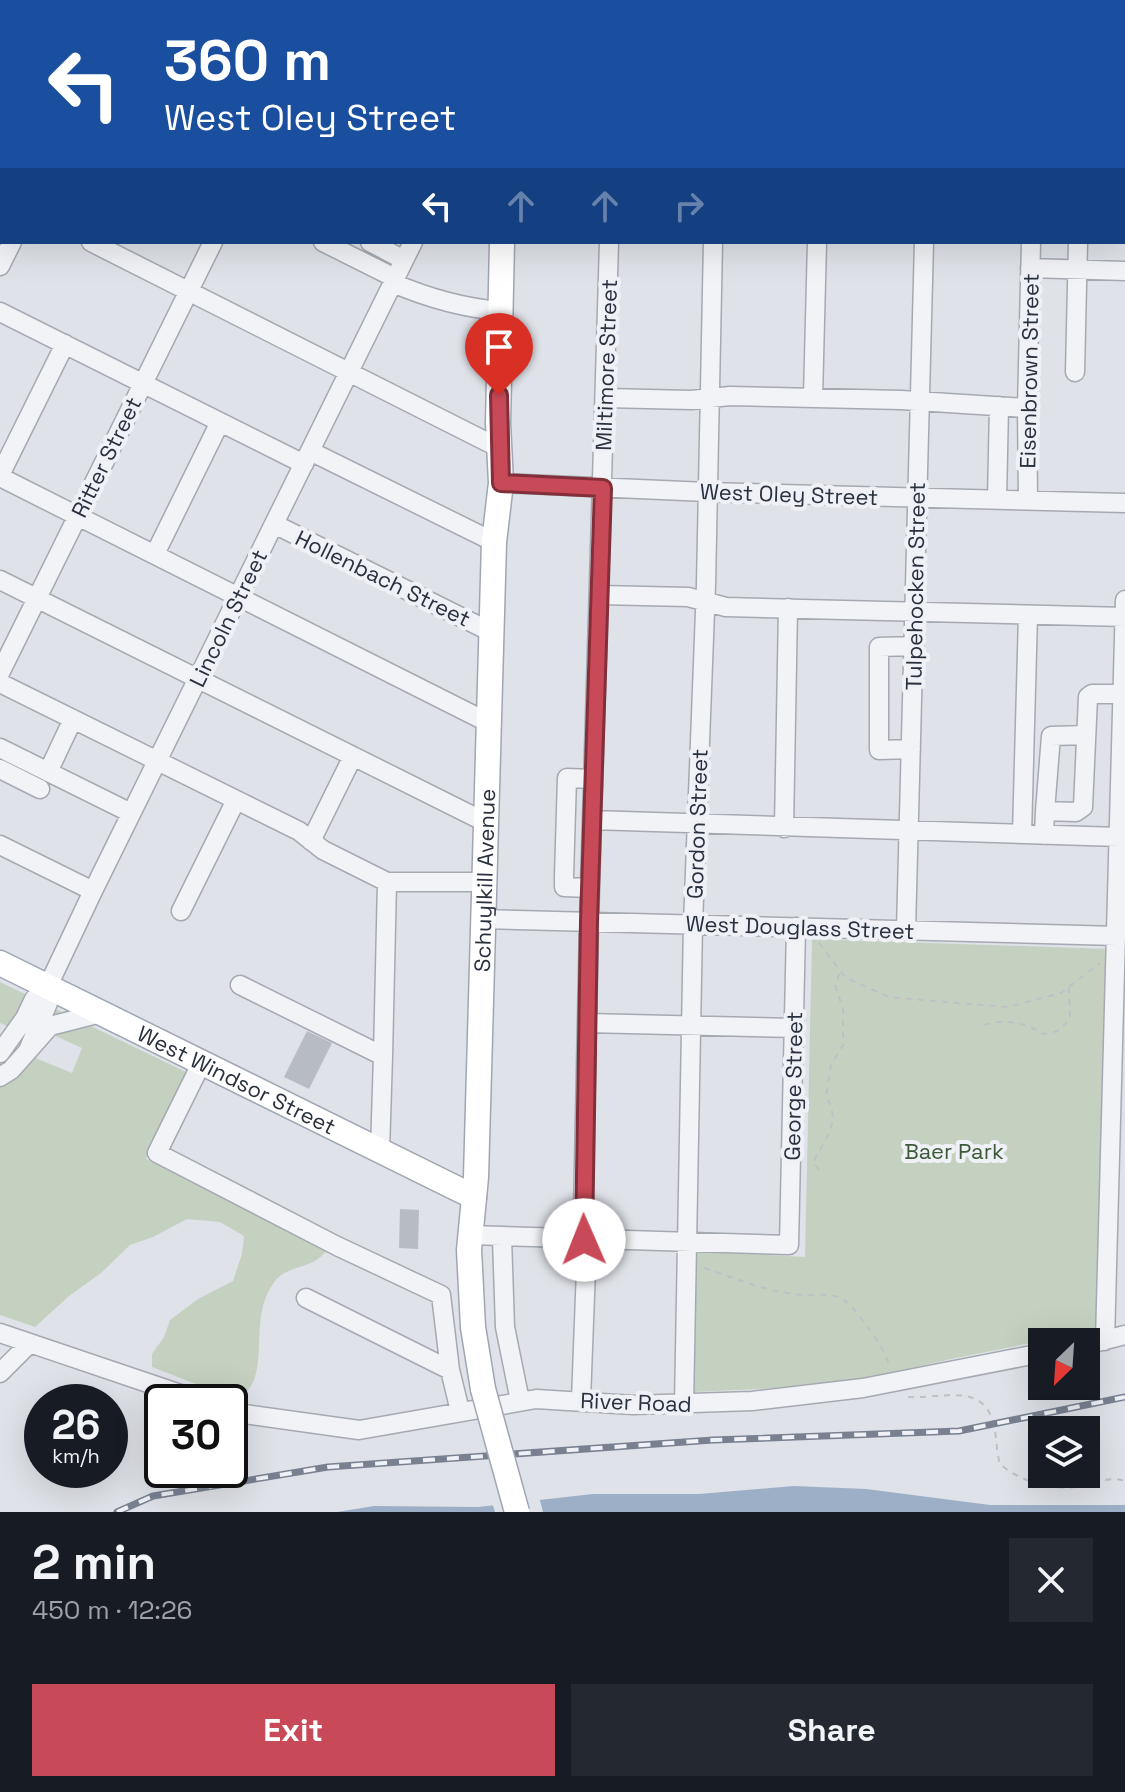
<!DOCTYPE html>
<meta charset="utf-8">
<style>
body{margin:0;font-family:"Space Grotesk",sans-serif;background:#242831;color:#f1f3f6;height:100vh;display:flex;flex-direction:column;font-size:30px;white-space:nowrap}
*{box-sizing:border-box;margin:0}
p{font-size:26px;color:#9ea1a6}
.icon{flex:none;width:44px;height:44px;fill:none;stroke:currentColor;stroke-width:2;stroke-linecap:round;stroke-linejoin:round}
.map{position:relative;height:1512px;overflow:hidden}
.sheet{display:flex;flex-direction:column;background:#171b24;flex:1}
.sheet>*{flex:none}
.hud{position:absolute;left:0px;top:0px;width:1126px;height:244px;box-shadow:0 8px 32px #0002;background:#1a4fa0;color:#fff;overflow:hidden}
.needle{width:52px;rotate:205deg}
.controls{position:absolute;left:1028px;top:1328px;display:grid;gap:16px}
.controls a{display:grid;place-items:center;width:72px;height:72px;border-radius:0px;background:#171b24;box-shadow:0 8px 32px #0002;font-size:40px}
.speed{position:absolute;left:24px;top:1384px;display:flex;gap:16px;font-size:40px;font-weight:700;text-align:center}
.speed>*{display:grid;place-content:center;width:104px;height:104px;border-radius:50%;background:#171b24;box-shadow:0 8px 32px #0002;line-height:1}
.speed small{font-size:20px;font-weight:400}
.speed .limit{border:4px solid #111;border-radius:12px;background:#fff;color:#111}
.pin{position:absolute;display:grid;place-items:center;width:68px;height:68px;color:#fff;margin:-82px -34px;border-radius:50% 50% 50% 0;rotate:-45deg;box-shadow:0 0 8px #0007}
.pin .icon{rotate:45deg}
.me{position:absolute;width:88px;margin:-44px;rotate:359deg;stroke-linejoin:round;filter:drop-shadow(0 0 6px #0008)}
.turn{display:flex;align-items:center;gap:28px;height:168px;padding:0 32px;font-size:36px}
.turn .icon{width:104px;height:104px;stroke-width:2.5}
.turn b{display:block;font-size:56px;line-height:68px}
.lanes{display:flex;align-items:center;height:76px;padding:0 32px;background:#0003;justify-content:center;gap:40px;direction:ltr}
.lanes .off{opacity:.35}
.round{display:grid;place-items:center;flex:none;width:84px;height:84px;border-radius:0px;background:#242831}
.summary{display:flex;align-items:center;justify-content:space-between;height:136px;padding:0 32px}
h1{font-size:48px;font-weight:600;line-height:60px}
.cta{display:flex;gap:16px;margin-top:auto;padding:16px 32px}
.cta a{flex:1;height:92px;border-radius:0px;background:#c84957;color:#fff;font-size:32px;font-weight:600;line-height:92px;text-align:center}
.cta a+a{background:#242831;color:#f1f3f6}
.map>svg:first-child{display:block}
.green{fill:#c4d1c1;fill-rule:evenodd}
.water{fill:#9cafc7}
.pier{fill:#dfe2e8}
.building{fill:#b7bbc4}
.lines{fill:none;stroke-linecap:round;stroke-linejoin:round}
.minor-casing{stroke:#a5a9b2;stroke-width:21}
.major-casing{stroke:#9fa6b3;stroke-width:27}
.path{stroke:#bec0c6;stroke-width:2;stroke-dasharray:6 6;stroke-linecap:butt}
.minor{stroke:#f2f3f6;stroke-width:18}
.major{stroke:#fff;stroke-width:24}
.rail-casing{stroke:#798191;stroke-width:7}
.rail{stroke:#eff1f6;stroke-width:4;stroke-dasharray:12;stroke-linecap:butt}
.major-bridge-casing{stroke:#9fa6b3;stroke-width:27;stroke-linecap:butt}
.major-bridge{stroke:#fff;stroke-width:24}
.route-casing{stroke:#822f39;stroke-width:20}
.route{stroke:#c84957;stroke-width:14}
.labels{text-anchor:middle;dominant-baseline:central;stroke-width:8;stroke-linejoin:round;paint-order:stroke}
.street-label{font-size:22px;fill:#29303e;stroke:#eff1f6}
.park-label{font-size:22px;fill:#3c5a37;stroke:#eff1f6}
</style>
<div class="map">
<svg width="1125" height="1512" viewBox="0 0 1125 1512">
<rect width="100%" height="100%" fill="#dfe2e8"/>
<path class="green" d="M812 939 1110 949 1097 1330 951 1359 842 1385 693 1392 695 1251 805 1257Z
M0 982 188 1073 146 1159 261 1213 327 1249C315 1270 288 1264 275 1281 251 1312 265 1351 254 1380 251 1387 244 1395 240 1401L152 1367V1354L164 1337 170 1320 198 1299 233 1281 242 1254 244 1236 220 1222 187 1219 153 1237 130 1245 101 1273 69 1296 35 1327 0 1315V1043L22 1052 29 1036 0 1023ZM40 1029 82 1048 72 1073 28 1055Z"/>
<path class="water" d="M794 1486 866 1489 990 1505H1125V1512H337L374 1506 478 1507 593 1494H699Z"/>
<path class="pier" d="M539 1497 543 1512H495L492 1502Z"/>
<path class="building" d="M307 1031 332 1043 309 1089 284 1077Z
M400 1209 419 1210 418 1249 399 1248Z"/>
<g class="lines">
<defs>
<path id="minor" d="M156 0 160 2
M374 0 378 2
M442 0H467
M11 2 12 0
M130 2 131 0
M330 2 332 0
M616 2V0
M719 2V0
M824 2V0
M930 2V0
M1037 2V0
M0 24 2 20
M0 71 2 67
M1124 73H1125
M1124 139H1125
M0 197 2 198
M91 242 499 448
M323 242 395 278
M370 242 404 260
M0 266 12 242
M1030 268 1125 271
M393 283C428 298 462 308 501 311
M0 312 304 464
M1075 372 1078 242
M605 398 691 400 730 396 901 400 1027 408
M813 398 817 242
M310 451 494 542
M0 475 65 344
M0 477 489 723
M501 483 707 492 1125 503
M997 500 999 406
M1028 500 1027 408 1031 242
M274 524 491 632
M155 554 220 422
M0 580 485 822
M599 595 688 597 726 607 1125 617
M0 673 213 242
M0 683 299 831 323 850 387 882 383 1056
M0 748 131 813
M911 749 879 750V647L914 646
M0 769 40 789
M48 772 73 719
M1045 811 1051 736 1086 735
M592 820 1119 837
M784 828 788 608
M1022 834 1028 615
M1044 835 1045 811 1076 812 1083 807 1088 697 1092 694H1123
M311 841 353 756
M0 845 93 891
M387 882H483
M590 888 564 887V876L567 778 593 779
M181 911 236 800
M482 919 1117 936
M906 930 924 242
M240 985 383 1056 380 1151
M587 1023 794 1028
M29 1048 48 1003 45 995 48 986 93 891 413 242
M0 1053 25 1018 34 999 45 995
M202 1062 157 1153 337 1246 441 1295 450 1370 460 1411
M0 1077 11 1070 50 1026 101 1013
M469 1235 789 1245 796 927
M502 1238 505 1327 520 1401
M306 1298 450 1370
M0 1333 204 1402
M1105 1341 1125 600
M1086 1345 1125 1335
M0 1373 29 1344
M581 1400 586 1269 583 1214 589 921 609 242
M684 1405 693 924 706 585 713 242
M230 1412 359 1430 536 1399 633 1405 752 1401 863 1388 1042 1353"/>
<g id="major">
<path d="M508 2V0"/>
<path id="s1" d="M0 963 474 1197"/>
<path id="s2" d="M483 1389 473 1327 469 1250 476 1177 494 542 501 483 498 423 502 242"/>
</g>
</defs>
<use href="#minor" class="minor-casing"/>
<use href="#major" class="major-casing"/>
<path class="path" d="M819 943 846 978 889 997 946 1002 1008 1007 1061 993 1100 963
M984 1025C1005 1018 1026 1023 1044 1034L1058 1031 1070 1019 1069 988
M819 1170 813 1163C823 1141 843 1122 826 1097L831 1065 843 1045V1009L835 985 840 973
M704 1268C738 1279 771 1294 807 1295 819 1295 833 1293 844 1300 857 1310 887 1350 889 1366
M908 1397C943 1399 984 1381 994 1426 997 1438 996 1451 1000 1464 1019 1481 1051 1490 1076 1487 1094 1485 1108 1475 1125 1481"/>
<use href="#minor" class="minor"/>
<use href="#major" class="major"/>
<defs>
<path id="rail" d="M117 1512 153 1496 328 1467 713 1440 959 1431 1125 1397"/>
</defs>
<use href="#rail" class="rail-casing"/>
<use href="#rail" class="rail"/>
<defs>
<path id="major-bridge" d="M483 1389 517 1512"/>
</defs>
<use href="#major-bridge" class="major-bridge-casing"/>
<use href="#major-bridge" class="major-bridge"/>
</g>
<g class="lines">
<defs>
<path id="route" d="M499 395 501 483 603 488 589 921 584 1240"/>
</defs>
<use href="#route" class="route-casing"/>
<use href="#route" class="route"/>
</g>
<g class="labels">
<g class="street-label">
<text transform="translate(606 365) rotate(-88)">Miltimore Street</text>
<text transform="translate(1029 371) rotate(-89)">Eisenbrown Street</text>
<text transform="translate(106 457) rotate(-64)">Ritter Street</text>
<text transform="translate(789 494) rotate(2)">West Oley Street</text>
<text transform="translate(383 578) rotate(26)">Hollenbach Street</text>
<text transform="translate(915 586) rotate(-89)">Tulpehocken Street</text>
<text transform="translate(228 618) rotate(-64)">Lincoln Street</text>
<text transform="translate(697 824) rotate(-88)">Gordon Street</text>
<text stroke="none"><textPath href="#s2" startOffset="510">Schuylkill Avenue</textPath></text>
<text transform="translate(800 927) rotate(2)">West Douglass Street</text>
<text stroke="none"><textPath href="#s1" startOffset="264">West Windsor Street</textPath></text>
<text transform="translate(793 1086) rotate(-89)">George Street</text>
<text transform="translate(636 1402) rotate(2)">River Road</text>
</g>
<g class="park-label">
<text x="954" y="1151">Baer Park</text>
</g>
</g>
</svg>
<div class="controls">
<a><svg class="needle" viewBox="-14 -14 28 28"><path d="M0-13l5 13h-10z" fill="#e53935"/><path d="M0 13l5-13h-10z" fill="#9ea1a6"/></svg></a>
<a><svg class="icon" aria-label="layers" viewBox="0 0 24 24"><path d="M12 4l9 5-9 5-9-5zM3 14l9 5 9-5"/></svg></a>
</div>
<div class="speed"><div>26<small>km/h</small></div><div class="limit">30</div></div>
<div class="pin" style="left:499px;top:395px;background:#d93025"><svg class="icon" aria-label="arrive" viewBox="0 0 24 24"><path d="M6 21V4h12l-3 4 3 4H6"/></svg></div>
<svg class="me" style="left:584px;top:1240px" viewBox="-20 -20 40 40"><circle r="19" fill="#fff"/><path d="M0-13L10 11 0 6-10 11z" fill="#c84957"/></svg>
<div class="hud">
<div class="turn"><svg class="icon" aria-label="left" viewBox="0 0 24 24"><path d="M17 20v-9H6M10 6l-5 5 5 5"/></svg><div><b>360 m</b>West Oley Street</div></div>
<div class="lanes"><svg class="icon" aria-label="left" viewBox="0 0 24 24"><path d="M17 20v-9H6M10 6l-5 5 5 5"/></svg><svg class="icon off" aria-label="ahead" viewBox="0 0 24 24"><path d="M12 20V5M6 11l6-6 6 6"/></svg><svg class="icon off" aria-label="ahead" viewBox="0 0 24 24"><path d="M12 20V5M6 11l6-6 6 6"/></svg><svg class="icon off" aria-label="right" viewBox="0 0 24 24"><path d="M7 20v-9h11M14 6l5 5-5 5"/></svg></div>
</div>
</div>
<section class="sheet">
<div class="summary"><div><h1>2 min</h1><p>450 m · 12:26</p></div><a class="round"><svg class="icon" aria-label="close" viewBox="0 0 24 24"><path d="M6 6l12 12M18 6L6 18"/></svg></a></div>
<div class="cta"><a>Exit</a><a>Share</a></div>
</section>
